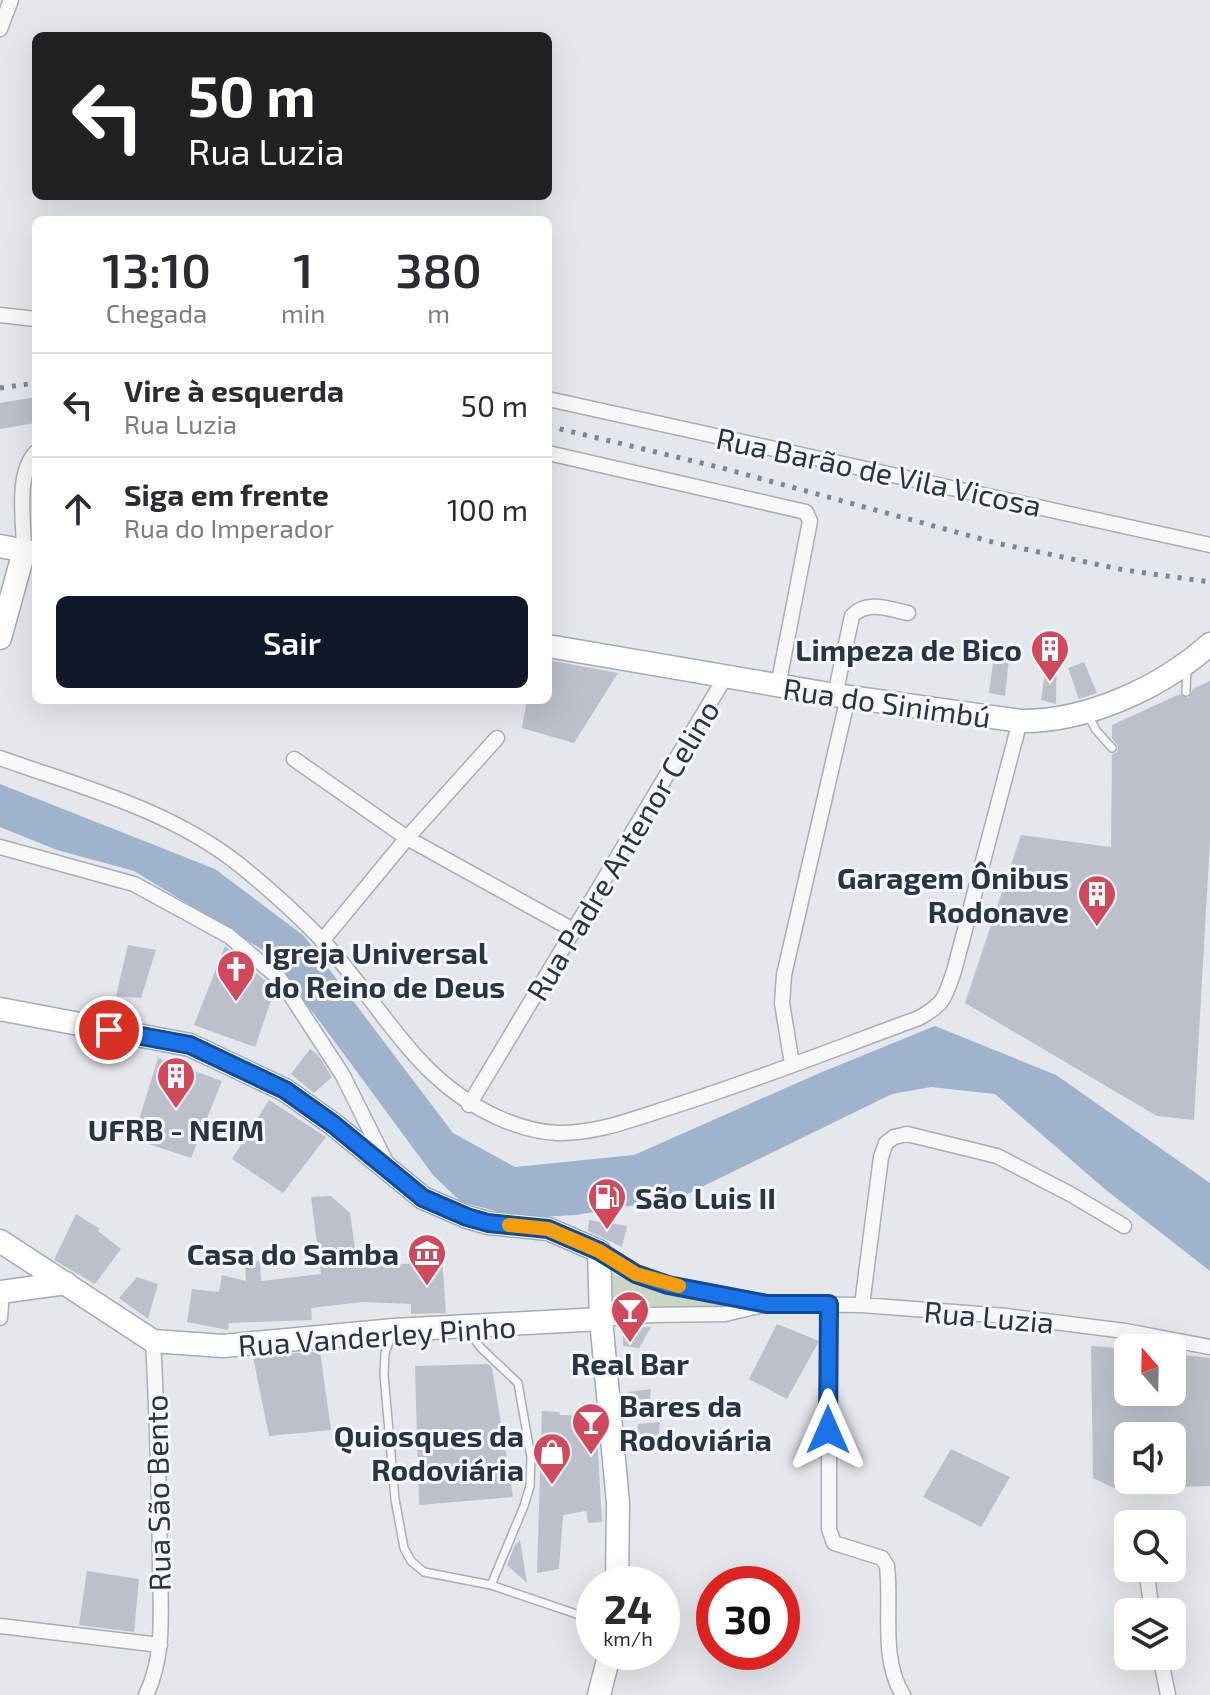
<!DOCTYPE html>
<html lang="pt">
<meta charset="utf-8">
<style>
body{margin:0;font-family:"Exo 2",sans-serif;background:#f2f2f3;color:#2b2b33;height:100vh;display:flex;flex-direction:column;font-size:30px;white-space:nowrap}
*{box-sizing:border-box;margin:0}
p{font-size:26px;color:#7c7c81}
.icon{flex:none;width:44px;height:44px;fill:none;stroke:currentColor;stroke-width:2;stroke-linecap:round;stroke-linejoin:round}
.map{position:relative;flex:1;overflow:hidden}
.details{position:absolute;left:32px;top:216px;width:520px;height:488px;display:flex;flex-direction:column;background:#fff;border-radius:12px;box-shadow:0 8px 32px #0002}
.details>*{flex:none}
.top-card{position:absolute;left:32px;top:32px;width:520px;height:168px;border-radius:12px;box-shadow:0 8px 32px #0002;background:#202124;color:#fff;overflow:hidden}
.needle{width:52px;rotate:340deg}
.buttons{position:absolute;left:1114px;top:1334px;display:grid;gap:16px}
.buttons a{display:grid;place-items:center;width:72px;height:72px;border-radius:12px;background:#fff;box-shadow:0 8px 32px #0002;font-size:40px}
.speed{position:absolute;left:576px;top:1566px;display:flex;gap:16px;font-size:40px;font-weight:700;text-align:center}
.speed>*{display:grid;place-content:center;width:104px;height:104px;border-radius:50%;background:#fff;box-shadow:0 8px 32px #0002;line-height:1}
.speed small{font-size:20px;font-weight:400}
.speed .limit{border:12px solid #d22;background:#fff;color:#111}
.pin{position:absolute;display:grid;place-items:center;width:68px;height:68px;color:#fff;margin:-34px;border:4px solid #fff;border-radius:50%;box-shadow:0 2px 8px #0007}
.me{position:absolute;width:88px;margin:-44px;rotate:0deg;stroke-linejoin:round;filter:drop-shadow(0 0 6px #0008)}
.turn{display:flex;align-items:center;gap:28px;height:168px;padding:0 24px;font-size:36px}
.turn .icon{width:104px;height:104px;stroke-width:2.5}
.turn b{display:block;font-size:56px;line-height:68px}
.eta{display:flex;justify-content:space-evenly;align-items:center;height:136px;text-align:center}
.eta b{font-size:48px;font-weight:600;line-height:56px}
.button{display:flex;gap:16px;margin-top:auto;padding:16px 24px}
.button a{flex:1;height:92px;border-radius:12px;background:#111827;color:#fff;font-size:32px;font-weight:600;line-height:92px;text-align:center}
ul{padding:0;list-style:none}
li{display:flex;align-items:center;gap:24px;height:104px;padding:0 24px;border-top:2px solid #e1e1e2}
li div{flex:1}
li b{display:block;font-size:30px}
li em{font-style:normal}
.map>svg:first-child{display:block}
.green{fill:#c9d6c5}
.water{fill:#9fb4cc}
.building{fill:#bbc0ca}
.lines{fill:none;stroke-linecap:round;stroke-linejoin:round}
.lane-casing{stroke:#a9aeb7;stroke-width:10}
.street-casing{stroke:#a9aeb7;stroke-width:17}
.primary-casing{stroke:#a3abb8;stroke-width:25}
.lane{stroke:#f7f8fa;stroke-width:7}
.street{stroke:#f7f8fa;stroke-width:14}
.primary{stroke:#fff;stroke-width:22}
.rail{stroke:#7d8696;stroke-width:5;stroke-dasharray:4 8;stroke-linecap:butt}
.route-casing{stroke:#114b97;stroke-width:20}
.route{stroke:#1a73e8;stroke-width:14}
.slow{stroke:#f59e0b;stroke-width:14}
.labels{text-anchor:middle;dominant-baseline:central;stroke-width:6;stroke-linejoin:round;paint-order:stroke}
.street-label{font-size:30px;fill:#2b3445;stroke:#f4f6f9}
.poi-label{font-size:30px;font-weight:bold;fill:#2b3445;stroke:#f4f6f9;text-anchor:end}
</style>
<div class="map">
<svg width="1210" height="1695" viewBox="0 0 1210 1695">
<rect width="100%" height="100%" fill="#e4e7ec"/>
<path class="green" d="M609 1272 654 1290 724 1296 743 1301 734 1310 613 1305Z"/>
<path class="water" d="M0 784 215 869 304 936 453 1133 515 1167 634 1155 822 1072 935 1026 1056 1075 1210 1183V1271L1106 1190 995 1094 931 1087 892 1094 681 1197 576 1215 522 1218 461 1202 433 1175 315 1015 263 950 134 871 57 850 0 827Z"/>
<path class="building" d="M36 397 35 423 0 429V403Z
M1049 643H1057L1056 704 1041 700Z
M994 656 1009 658 1005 696 989 693Z
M548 660 618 673 574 743 522 728 527 700H548Z
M1084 662 1097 693 1079 699 1068 668Z
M1210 681V841L1194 1120 1157 1116 965 1003 1021 835 1111 847 1112 754 1117 752 1118 747 1112 738V725L1180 694 1188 698 1193 689Z
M128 945 156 950 141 998 116 996Z
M225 946 275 989 255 1047 194 1025Z
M310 1049 318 1055 332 1077 314 1093 291 1074Z
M158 1058 222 1081 191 1158 133 1139Z
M269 1100 326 1137 283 1193 232 1159Z
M331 1196 350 1213 357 1263 409 1264 408 1259 442 1258 446 1313 411 1314V1304L363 1302 311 1308 312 1320 229 1323 228 1330 187 1322 192 1289 219 1292 222 1275 246 1281 245 1263 260 1261 261 1281 321 1274 311 1197Z
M76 1214 100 1229 98 1231 121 1249 95 1284 54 1260Z
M589 1220 627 1226 622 1247 588 1231Z
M137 1277 158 1284 148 1319 119 1298Z
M777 1324 819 1341 787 1399 749 1379Z
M651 1327 639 1348 623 1346V1328Z
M1091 1346 1128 1349V1392H1172V1354L1210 1358V1486L1172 1487V1436H1128V1488H1114L1093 1478Z
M320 1351 331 1430 269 1436 253 1357Z
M488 1364 492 1368 513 1497 419 1505 415 1366Z
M651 1389 648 1415H628V1392Z
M542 1411 559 1412 560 1415 596 1416 602 1522 588 1523 586 1511 563 1515 559 1569 537 1573Z
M660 1422 658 1446 637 1448 638 1424Z
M951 1449 1010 1477 981 1527 923 1497Z
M520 1540 527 1583 507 1565 515 1545Z
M87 1571 139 1579 134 1632 79 1625Z"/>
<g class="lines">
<defs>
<path id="lane" d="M1186 692 1187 667
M1088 715 1096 730 1112 748
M469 1331 480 1347 518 1383 531 1457 530 1486 524 1506 491 1585
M392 1334 385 1353 384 1375 395 1499 404 1548 411 1561 424 1572 491 1585 594 1620"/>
<path id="street" d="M0 29 11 0
M0 315 36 319
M548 399 1210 545
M548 453 806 512 810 521 778 686
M24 551C24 521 15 475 36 452
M835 695 852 616C867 600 889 609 908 613
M0 758C81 787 168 809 237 863 266 886 296 913 322 940 383 1005 412 1079 499 1118 517 1126 536 1132 557 1133 597 1134 636 1118 674 1106 757 1080 837 1048 919 1018 944 1004 945 998 954 971L1020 721
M294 759 407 838 575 931
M0 847 134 884 229 936 280 979 342 1074 387 1164
M322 941 407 838 497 738
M792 1064 782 1003 784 975 848 697
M469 1105 726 676
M599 1251 636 1274 668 1285 763 1303
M829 1304V1529L834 1543 882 1558 887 1566C892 1608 880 1658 903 1695
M862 1305 881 1157 886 1143 894 1137 907 1134 997 1156 1072 1195 1124 1226
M0 1318 2 1292
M601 1319 652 1315 725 1314 767 1304 862 1305 1006 1316 1125 1331 1210 1347
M1146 1568 1152 1612
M0 1626 160 1645
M1160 1656 1168 1695
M146 1695C166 1654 160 1606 160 1562 159 1488 157 1415 153 1341"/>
<path id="primary" d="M0 546 36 553
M0 638 24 551
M548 646 835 695 1020 721C1086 722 1161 688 1210 644
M0 1009 190 1045 285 1090 333 1124 423 1198 467 1217 488 1223 548 1229 599 1251 601 1319 618 1503 617 1584
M0 1241 153 1341 223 1346 394 1330 601 1319
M0 1292 66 1283
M599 1695 610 1652"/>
</defs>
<use href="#lane" class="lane-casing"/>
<use href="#street" class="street-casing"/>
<use href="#primary" class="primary-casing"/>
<use href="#lane" class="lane"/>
<use href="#street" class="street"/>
<use href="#primary" class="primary"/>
<path class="rail" d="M0 388 36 383
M548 426 722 468 996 543 1124 570 1210 582"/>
</g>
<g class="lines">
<defs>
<path id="route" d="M109 1030 190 1045 285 1090 333 1124 423 1198 467 1217 488 1223 548 1229 599 1251 636 1274 668 1285 767 1304H829L828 1430"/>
</defs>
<use href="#route" class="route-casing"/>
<use href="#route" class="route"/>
<path class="slow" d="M509 1225 548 1229 599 1251 636 1274 679 1286"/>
</g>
<defs>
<symbol id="building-pin" viewBox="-11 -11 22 30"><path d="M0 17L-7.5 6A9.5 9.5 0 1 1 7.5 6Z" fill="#d1495b" stroke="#f4f6f9"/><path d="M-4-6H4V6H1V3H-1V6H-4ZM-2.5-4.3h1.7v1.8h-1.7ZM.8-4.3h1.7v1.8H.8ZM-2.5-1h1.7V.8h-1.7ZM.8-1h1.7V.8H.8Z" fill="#fff"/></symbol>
<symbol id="church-pin" viewBox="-11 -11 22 30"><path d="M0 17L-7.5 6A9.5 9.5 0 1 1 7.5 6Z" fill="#d1495b" stroke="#f4f6f9"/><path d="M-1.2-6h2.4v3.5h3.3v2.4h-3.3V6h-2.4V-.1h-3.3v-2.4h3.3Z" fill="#fff"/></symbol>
<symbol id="fuel-pin" viewBox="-11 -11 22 30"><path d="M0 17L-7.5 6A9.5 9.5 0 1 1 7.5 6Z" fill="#d1495b" stroke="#f4f6f9"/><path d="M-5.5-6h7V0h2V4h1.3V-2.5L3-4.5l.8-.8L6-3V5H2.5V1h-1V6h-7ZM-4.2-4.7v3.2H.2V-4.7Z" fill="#fff"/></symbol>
<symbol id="museum-pin" viewBox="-11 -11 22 30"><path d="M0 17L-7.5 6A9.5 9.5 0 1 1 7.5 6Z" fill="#d1495b" stroke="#f4f6f9"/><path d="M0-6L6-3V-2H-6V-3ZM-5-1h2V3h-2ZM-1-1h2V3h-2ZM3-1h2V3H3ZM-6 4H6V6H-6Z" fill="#fff"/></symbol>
<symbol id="bar-pin" viewBox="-11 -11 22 30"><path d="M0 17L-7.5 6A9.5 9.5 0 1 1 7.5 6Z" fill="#d1495b" stroke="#f4f6f9"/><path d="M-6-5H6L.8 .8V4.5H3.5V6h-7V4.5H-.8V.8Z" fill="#fff"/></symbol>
<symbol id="shop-pin" viewBox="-11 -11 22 30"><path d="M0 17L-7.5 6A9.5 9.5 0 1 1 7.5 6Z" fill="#d1495b" stroke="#f4f6f9"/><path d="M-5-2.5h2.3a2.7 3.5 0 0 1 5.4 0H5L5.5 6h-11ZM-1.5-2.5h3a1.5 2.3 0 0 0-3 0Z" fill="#fff"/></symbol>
</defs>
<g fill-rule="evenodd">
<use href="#building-pin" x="1028" y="627" width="44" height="60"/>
<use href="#building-pin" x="1075" y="872" width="44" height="60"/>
<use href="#church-pin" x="214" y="947" width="44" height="60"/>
<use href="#building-pin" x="154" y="1054" width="44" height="60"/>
<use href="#fuel-pin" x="585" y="1175" width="44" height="60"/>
<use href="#museum-pin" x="405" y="1231" width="44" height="60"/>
<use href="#bar-pin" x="608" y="1288" width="44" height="60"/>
<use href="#bar-pin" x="569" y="1400" width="44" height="60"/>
<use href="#shop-pin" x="530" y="1430" width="44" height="60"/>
</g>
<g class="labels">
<g class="street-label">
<text transform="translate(879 471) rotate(12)">Rua Barão de Vila Vicosa</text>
<text transform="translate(887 702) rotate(8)">Rua do Sinimbú</text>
<text transform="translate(622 850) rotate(-59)">Rua Padre Antenor Celino</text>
<text transform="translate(989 1316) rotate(5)">Rua Luzia</text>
<text transform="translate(377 1335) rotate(-4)">Rua Vanderley Pinho</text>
<text transform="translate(157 1493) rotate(-91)">Rua São Bento</text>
</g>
<g class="poi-label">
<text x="1022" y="649">Limpeza de Bico</text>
<text x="1069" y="877">Garagem Ônibus<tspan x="1069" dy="34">Rodonave</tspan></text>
<text x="264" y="952" text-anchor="start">Igreja Universal<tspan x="264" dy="34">do Reino de Deus</tspan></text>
<text x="176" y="1129" text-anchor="middle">UFRB - NEIM</text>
<text x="635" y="1197" text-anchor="start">São Luis II</text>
<text x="399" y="1253">Casa do Samba</text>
<text x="630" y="1363" text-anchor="middle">Real Bar</text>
<text x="619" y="1405" text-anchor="start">Bares da<tspan x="619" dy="34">Rodoviária</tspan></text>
<text x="524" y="1435">Quiosques da<tspan x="524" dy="34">Rodoviária</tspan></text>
</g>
</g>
</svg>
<div class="buttons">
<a><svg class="needle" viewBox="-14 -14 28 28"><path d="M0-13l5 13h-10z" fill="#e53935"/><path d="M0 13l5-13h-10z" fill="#7c7c81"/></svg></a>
<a><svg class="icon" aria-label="sound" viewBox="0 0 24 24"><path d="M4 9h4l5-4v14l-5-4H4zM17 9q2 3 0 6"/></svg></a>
<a><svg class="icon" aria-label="search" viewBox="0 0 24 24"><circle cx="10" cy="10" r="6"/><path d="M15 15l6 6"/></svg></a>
<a><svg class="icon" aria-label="layers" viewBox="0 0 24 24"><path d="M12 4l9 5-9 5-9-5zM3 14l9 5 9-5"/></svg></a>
</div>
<div class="speed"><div>24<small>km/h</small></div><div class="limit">30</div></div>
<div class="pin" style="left:109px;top:1030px;background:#d93025"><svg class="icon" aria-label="arrive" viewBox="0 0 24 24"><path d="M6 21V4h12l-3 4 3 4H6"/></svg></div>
<svg class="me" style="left:828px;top:1430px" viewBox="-20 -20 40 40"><path d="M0-17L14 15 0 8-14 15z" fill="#1a73e8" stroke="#fff" stroke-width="4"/></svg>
<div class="top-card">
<div class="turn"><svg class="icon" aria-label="left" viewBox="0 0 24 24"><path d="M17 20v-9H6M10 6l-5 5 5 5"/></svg><div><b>50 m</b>Rua Luzia</div></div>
</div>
<section class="details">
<div class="eta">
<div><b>13:10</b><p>Chegada</p></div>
<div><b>1</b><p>min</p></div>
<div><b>380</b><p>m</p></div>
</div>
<ul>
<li><svg class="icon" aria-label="left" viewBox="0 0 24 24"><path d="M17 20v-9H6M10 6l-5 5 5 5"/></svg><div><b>Vire à esquerda</b><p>Rua Luzia</p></div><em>50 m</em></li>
<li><svg class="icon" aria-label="ahead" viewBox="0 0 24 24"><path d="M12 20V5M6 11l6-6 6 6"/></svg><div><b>Siga em frente</b><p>Rua do Imperador</p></div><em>100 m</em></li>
</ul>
<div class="button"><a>Sair</a></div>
</section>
</div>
